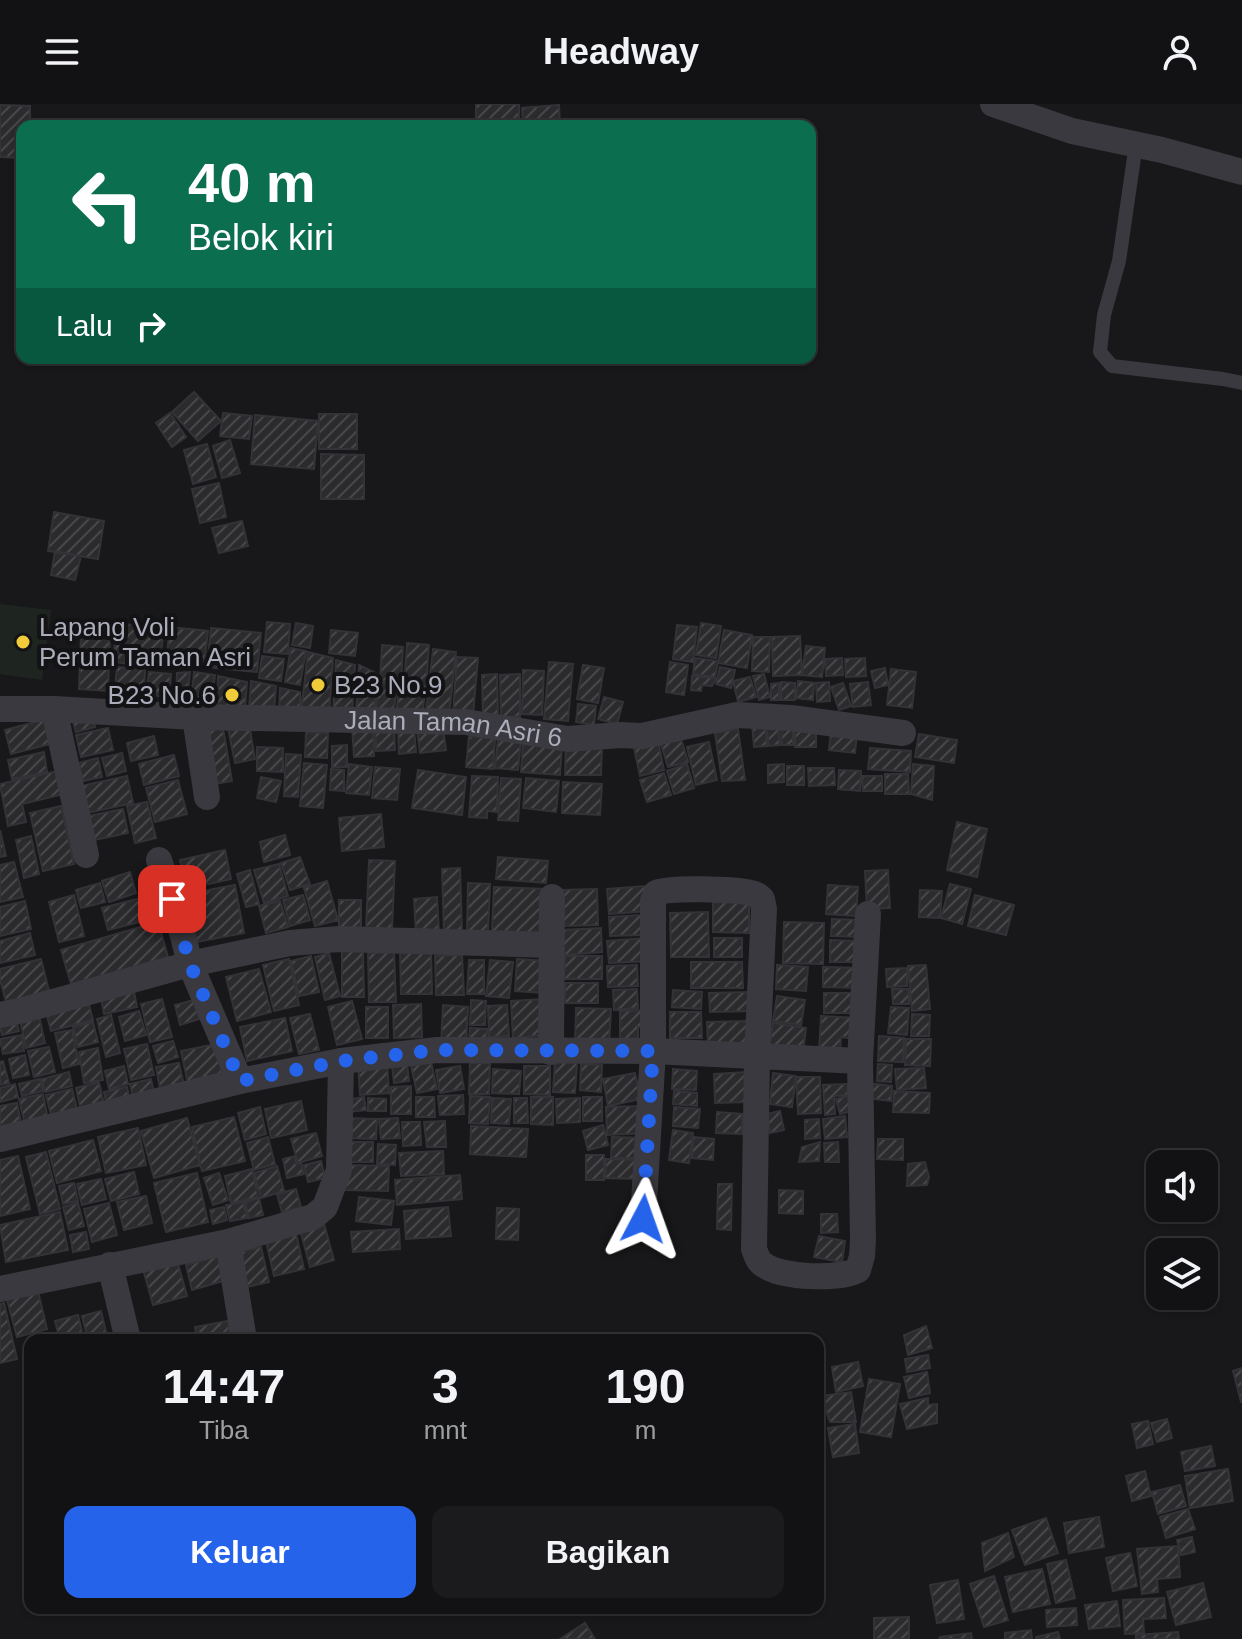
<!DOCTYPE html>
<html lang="id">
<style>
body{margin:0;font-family:Arial,sans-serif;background:#1b1b1d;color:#f1f3f6;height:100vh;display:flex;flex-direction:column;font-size:30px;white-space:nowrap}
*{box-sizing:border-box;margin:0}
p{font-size:26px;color:#9c9ea0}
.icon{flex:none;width:44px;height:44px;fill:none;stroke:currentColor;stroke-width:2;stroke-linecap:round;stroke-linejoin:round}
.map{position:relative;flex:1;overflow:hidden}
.panel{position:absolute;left:24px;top:1230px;width:800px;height:280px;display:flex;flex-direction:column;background:#121214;border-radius:16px;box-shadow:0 2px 6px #0004,0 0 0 2px #313234}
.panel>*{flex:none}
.top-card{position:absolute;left:16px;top:16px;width:800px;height:244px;border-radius:16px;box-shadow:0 2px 6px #0004,0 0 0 2px #313234;background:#0b6e4f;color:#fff;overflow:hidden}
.controls{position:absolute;left:1146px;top:1046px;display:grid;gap:16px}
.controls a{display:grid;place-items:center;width:72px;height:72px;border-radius:16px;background:#121214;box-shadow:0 2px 6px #0004,0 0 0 2px #313234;font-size:40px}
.pin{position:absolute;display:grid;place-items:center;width:68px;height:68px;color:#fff;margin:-34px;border-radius:16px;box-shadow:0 4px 12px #0006}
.me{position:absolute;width:88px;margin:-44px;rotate:4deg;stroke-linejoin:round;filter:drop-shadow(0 0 6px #0008)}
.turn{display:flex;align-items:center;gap:28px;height:168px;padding:0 40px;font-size:36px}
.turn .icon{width:104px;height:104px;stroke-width:2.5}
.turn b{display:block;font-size:56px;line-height:68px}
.then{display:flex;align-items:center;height:76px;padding:0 40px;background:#0003;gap:16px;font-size:30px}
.eta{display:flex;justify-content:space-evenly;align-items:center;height:136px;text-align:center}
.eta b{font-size:48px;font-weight:700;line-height:56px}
.action{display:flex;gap:16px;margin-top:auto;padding:16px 40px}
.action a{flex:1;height:92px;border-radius:16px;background:#2563eb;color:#fff;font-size:32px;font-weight:700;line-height:92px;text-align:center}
.action a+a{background:#1b1b1d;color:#f1f3f6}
header{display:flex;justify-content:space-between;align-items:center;height:104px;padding:0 40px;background:#121214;font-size:36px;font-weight:700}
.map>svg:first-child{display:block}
.park{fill:#1e2520}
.building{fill:url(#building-hatch);stroke:#333236;stroke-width:2}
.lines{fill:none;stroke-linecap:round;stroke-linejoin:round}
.lane{stroke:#39393f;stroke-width:14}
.street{stroke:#39393f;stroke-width:26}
.route{stroke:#2563eb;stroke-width:14;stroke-dasharray:0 25.2}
.poi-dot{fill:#f0cb3a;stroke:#131315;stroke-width:3}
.labels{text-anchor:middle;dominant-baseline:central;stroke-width:8;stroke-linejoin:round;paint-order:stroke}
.poi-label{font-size:26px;fill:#abadba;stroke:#131315;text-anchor:start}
.street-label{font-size:26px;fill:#abadba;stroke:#131315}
</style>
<header><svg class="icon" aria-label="menu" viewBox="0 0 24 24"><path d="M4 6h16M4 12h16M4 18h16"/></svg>Headway<svg class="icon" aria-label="person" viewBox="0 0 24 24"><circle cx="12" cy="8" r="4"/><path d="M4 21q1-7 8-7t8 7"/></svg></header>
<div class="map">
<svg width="1242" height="1535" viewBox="0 0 1242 1535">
<defs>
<pattern id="building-hatch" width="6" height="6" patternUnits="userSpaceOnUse" patternTransform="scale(2)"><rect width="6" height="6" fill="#2b2b2e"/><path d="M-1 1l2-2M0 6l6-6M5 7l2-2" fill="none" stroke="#47474a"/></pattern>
</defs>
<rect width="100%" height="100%" fill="#18181a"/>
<path class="park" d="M0 500 51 506 42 576 0 570Z"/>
<path class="building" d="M476 0H519V15L476 16Z
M0 1 30 2V22H22V54L0 53Z
M559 1 560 22H523L522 4Z
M194 288 221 317 198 337 172 308Z
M170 309 186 333 172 343 156 319Z
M223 309 252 312 249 335 220 332Z
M319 310H357V345H319Z
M255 311 318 317 314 365 251 360Z
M230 336 240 369 222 374 213 342Z
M207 340 216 373 193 380 184 346Z
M321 350 364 351V395H321Z
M219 379 226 413 200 419 192 385Z
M54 408 104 417 98 455 48 447Z
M242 417 248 442 219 449 212 424Z
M55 447 81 452 75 476 51 471Z
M267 518 290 520 288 550 264 548Z
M117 519 164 525 159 564 113 558Z
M296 519 313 522 310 544 292 541Z
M701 519 721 522 716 554 696 551Z
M677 521 697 523 693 558 673 555Z
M170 523 208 527 204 561 166 557Z
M211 524 261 529 257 568 207 563Z
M331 526 358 529 355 552 329 549Z
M724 526 752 531 747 564 718 559Z
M81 531 110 533 108 587 79 585Z
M800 532 802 571 773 572 772 533Z
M753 533H770L769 568 752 567Z
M407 539 429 541 426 585 404 583Z
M382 541 403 543 401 578 380 577Z
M806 542 825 544 822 573 802 571Z
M291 544 306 547 300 581 285 578Z
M433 545 456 548 449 611 426 608Z
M308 548 333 554 329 610 301 609Z
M262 552 284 555 281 577 259 574Z
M457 553 478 554 473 611 453 610Z
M695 554 718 557 715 573 693 570Z
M842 554 843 571 826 572 825 555Z
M865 554 866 572 846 573 845 555Z
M336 556 355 561 352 610H333Z
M549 558 573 560 568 617 544 615Z
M670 558 688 561 684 591 666 588Z
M359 561 378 570 373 612 356 611Z
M583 561 604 564 598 599 577 595Z
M117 563 145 566 144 587 115 584Z
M720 563 735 566 731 584 716 580Z
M885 564 888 581 875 584 871 567Z
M891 565 916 568 912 604 887 601Z
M523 566 544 567 542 611 522 610Z
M149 568 171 570 169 594 146 590Z
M190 568 187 595 176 593 177 569Z
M194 568 215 571 211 602 191 599Z
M497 570 498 611 483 612 482 571Z
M520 570V613H501L500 571Z
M764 570 770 593 759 596 753 572Z
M218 572 247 578 245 604 217 603Z
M692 572 716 574 712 582 702 581 701 587 691 586Z
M750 573 756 593 738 598 733 577Z
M251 577 276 582 274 606 249 605Z
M798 577 814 579 813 596 796 594Z
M379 578 397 581 393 612H375Z
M781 578 795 579V596H781Z
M829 578 830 597 817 598 816 579Z
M868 578 871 601 853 603 850 580Z
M779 579V596H771V580Z
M843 579 851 602 839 606 831 583Z
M280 584 300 588 301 609 279 607Z
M399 585 425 588 422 614 396 611Z
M604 593 623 598 617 620 598 615Z
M578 600 596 602 594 621 576 618Z
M92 609 95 623 76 628 72 615Z
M43 616 50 640 11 650 5 626Z
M778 618 780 641 769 642 766 620Z
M765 619 767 642 754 643 752 620Z
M249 620 255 655 235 659 228 624Z
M373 621 374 652 354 653 352 622Z
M394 621 395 646 376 647 375 622Z
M781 623H793V641H782Z
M816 623V643H795V624Z
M108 624 113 646 81 653 76 631Z
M223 624 232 677 208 681 200 627Z
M443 624 446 646 420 649 417 626Z
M414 625 416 648 399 650 398 627Z
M738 625 745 676 722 677 715 629Z
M831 626 857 628 855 649 829 646Z
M306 628 328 629 327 654 305 653Z
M679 628 688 658 668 663 659 634Z
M919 630 957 636 954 659 915 653Z
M154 632 158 651 131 657 127 639Z
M469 632 495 635 493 665 466 663Z
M657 633 664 666 640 672 633 639Z
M498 635 521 637 518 666 495 664Z
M709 638 717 676 696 681 687 643Z
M523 640 562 642 560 671 521 668Z
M566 640 602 641 601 671H565Z
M347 641V663H332V642Z
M257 643 283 644V668L257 667Z
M870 644 911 647 910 668 868 665Z
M44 648 47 668 12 675 8 656Z
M122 649 126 667 107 672 102 654Z
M286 650 301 651 298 693 284 692Z
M174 651 179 672 144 681 139 660Z
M98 654 102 673 83 677 79 659Z
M304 659 327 661 323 704 300 702Z
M349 660 372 663 369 691 346 689Z
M687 660 694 684 674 690 667 667Z
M784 660V678L768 679V661Z
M913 660 934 662 932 696 911 690Z
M787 662H804V681H787Z
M375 663 400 665 397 696 372 694Z
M808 664H834L835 681 809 682Z
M331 665 344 666V687L330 686Z
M418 666 466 673 462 711 412 704Z
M839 666 861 667 860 687 838 685Z
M58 667 64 690 22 700 26 718 8 722 0 680Z
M664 669 671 691 647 698 640 676Z
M885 670H908L909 690H885Z
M127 672 133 699 87 709 81 682Z
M472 672 498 673 497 708 487 707V714L469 713Z
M862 672H882V687H863Z
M261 673 281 677 276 698 257 694Z
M501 674 521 675 518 717 498 716Z
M526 674 559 677 556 708 523 704Z
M178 676 187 710 155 718 146 684Z
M563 678 602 680 600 711 562 709Z
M147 698 156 734 135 739 127 702Z
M61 702 74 760 43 767 30 709Z
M123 705 128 729 94 736 89 712Z
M381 710 384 743 342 747 339 714Z
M957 718 987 725 977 773 947 766Z
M0 726 6 752 0 753Z
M285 731 290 751 264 758 260 738Z
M31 732 39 770 24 774 16 736Z
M225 746 231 775 186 785 180 756Z
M300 753 310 780 290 786 281 759Z
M498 753 548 757 546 779 496 775Z
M369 756 395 757 392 826 366 825Z
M14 758 23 793 0 798V761Z
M279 760 288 792 264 799 254 766Z
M460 764 462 828H444L442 765Z
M250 766 259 800 246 803 237 770Z
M888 766 890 804 867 805 865 767Z
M130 768 136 789 109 798 102 777Z
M327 777 338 816 315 822 304 784Z
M100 779 105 798 81 804 76 786Z
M468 779 490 780 488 828 467 827Z
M950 780 971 785 962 820 941 814Z
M235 781 244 829 191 839 181 791Z
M828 781 858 783 856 812 826 810Z
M646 782 649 807 609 810 607 785Z
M494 783 546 785 544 829 492 827Z
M597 785 598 821 562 822 561 786Z
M920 786 942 787 940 814 919 813Z
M74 791 84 832 59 838 49 798Z
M303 791 310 816 290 822 283 796Z
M975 791 1014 801 1006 831 968 822Z
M437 793 439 827 416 829 414 795Z
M141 794 147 816 108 826 102 804Z
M339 796H361V825H339Z
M25 797 31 825 0 832V803Z
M280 797 288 823 266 829 259 802Z
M713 798 749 799V829L713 828Z
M708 808 709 853H671L670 809Z
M641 811 642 831 610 832 609 813Z
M832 815 862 816 861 833 831 832Z
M158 818 168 853 71 880 61 846Z
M784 818 824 819 823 860 783 859Z
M601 824 602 848 563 851 562 826Z
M30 829 35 851 0 859V837Z
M647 834 649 857 609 859 607 837Z
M714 834H742V853H714Z
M830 836 862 837V858H830Z
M342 845H363L364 893H342Z
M431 847 432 890H401L400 848Z
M394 848 396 898H369L368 849Z
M329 849 340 892 325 896 315 853Z
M462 851 464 891H436L435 852Z
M311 852 319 888 299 892 291 857Z
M565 852H602V875H564Z
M41 855 49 887 6 898 0 875V865Z
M289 855 299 901 274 907 263 861Z
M517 855 548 857 545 889 515 887Z
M469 856H484V890H467Z
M490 856 513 858 509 894 486 892Z
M691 858H742L743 884H691Z
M637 861 638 882 608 883 607 862Z
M777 861 808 863 806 887 776 885Z
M926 861 930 905 912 907 908 862Z
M823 863 862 864V884L823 883Z
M907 864V882L887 883 886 865Z
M259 865 271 908 237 917 226 873Z
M565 879H598V899H565Z
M637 885 638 904 614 906 613 886Z
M892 885H909V900H893Z
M673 886 702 888 701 905 672 903Z
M134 888 137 903 104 910 101 894Z
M753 888 754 907 710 908 709 889Z
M824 889H859V909H824Z
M777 892 805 896 801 921 773 917Z
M162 895 172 933 150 938 141 900Z
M543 895 545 931 513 934 511 897Z
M194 896 199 915 180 921 175 901Z
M471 896 486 897 485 921H470Z
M88 897 93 916 51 927 46 908Z
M352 897 362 935 337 941 328 903Z
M421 900 422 933 394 934 393 901Z
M443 901 468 903 466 942 441 941Z
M507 901 509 932 489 933 488 902Z
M366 903H388V934H366Z
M891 903 909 904 907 931 888 929Z
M576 904 611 905 609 941 575 939Z
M648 906V923H638V941H620V907Z
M139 907 146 931 125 937 119 913Z
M670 908H701L702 934H670Z
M310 910 319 946 299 950 290 914Z
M912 910 930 911 929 932H911Z
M111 911 120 949 106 953 97 915Z
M39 912 45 939 26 944 20 916Z
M821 912 856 914 855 935 841 933 840 948 819 947Z
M15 914 19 927 2 931 0 923Z
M285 914 292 947 247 957 240 923Z
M747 917 748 942 708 943 707 918Z
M93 918 98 938 78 943 73 923Z
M773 919 806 924 803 948 769 943Z
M470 924 487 925 486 944 469 943Z
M72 926 79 960 63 964 55 929Z
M22 931 24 947 3 950 0 935Z
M879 932 904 934 903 958 878 957Z
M906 935H931L930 962 905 961Z
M173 937 178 953 158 959 153 942Z
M147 940 154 971 131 976 124 945Z
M216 940 223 973 188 980 181 947Z
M49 943 55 968 34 973 28 947Z
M98 944 103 976 84 979 79 948Z
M25 951 29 971 13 974 9 955Z
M406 951 409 977 394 979 391 953Z
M3 957 9 979 0 981V958Z
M387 957 389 989 360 991 358 958Z
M555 957 577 959 575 989 553 988Z
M431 958 437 985 417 989 411 962Z
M179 959 185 986 161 991 156 963Z
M470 959H490L489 990H469Z
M581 960 602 961 601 988 580 986Z
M878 960 892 961 891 978 877 977Z
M124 962 128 980 109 985 105 967Z
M460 962 464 985 440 989 436 966Z
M524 962H550V991L524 990Z
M924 964 926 984 897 986 895 965Z
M493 965 521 967 519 990 492 989Z
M673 965 697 967 696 986 672 985Z
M69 968 72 982 45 988 42 975Z
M746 968 748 998 715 999 714 970Z
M635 969 641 995 608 1002 603 975Z
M773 969 796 972 792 1003 770 1000Z
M796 973H820L821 1009 798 1010Z
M40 975 43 987 22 992 19 980Z
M151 975 155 993 134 998 130 980Z
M99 978 104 1001 81 1007 76 984Z
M867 979 892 982 891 997 866 994Z
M15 980 18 993 0 998V984Z
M847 980 848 991 834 992 835 1010 825 1011 823 981Z
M411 982V1010H391V983Z
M127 983 131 1001 108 1006 104 988Z
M72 985 79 1013 53 1019 46 991Z
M674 987 697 989V1002L673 1000Z
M894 987 930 989 929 1009 893 1008Z
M43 990 48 1016 25 1021 19 995Z
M463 991 464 1010 440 1011 438 992Z
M470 992 490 993 488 1020 469 1019Z
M848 992 852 1007 840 1010 836 995Z
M364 993 366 1006 347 1008 346 996Z
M416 993H434L435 1013H416Z
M531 993H553V1021L531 1020Z
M583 993H602V1017H583Z
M368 994 386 995V1007H368Z
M492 994 511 995 509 1020 491 1019Z
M514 994H527L528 1019H514Z
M580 994V1018L557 1019 556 995Z
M301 997 307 1026 271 1034 265 1005Z
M17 999 22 1024 0 1029V1002Z
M644 1002 645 1029 607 1031 606 1003Z
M260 1003 266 1030 245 1036 238 1009Z
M674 1003 700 1005 698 1024 673 1022Z
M780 1007 784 1026 770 1029 767 1010Z
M717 1008 742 1010V1030L716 1029Z
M845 1012 847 1033 825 1035 823 1015Z
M234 1013 245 1057 202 1067 192 1023Z
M187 1014 200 1061 154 1074 141 1027Z
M344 1014 377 1015 376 1035 344 1034Z
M398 1014 400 1034 381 1035 379 1015Z
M819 1015 820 1034 805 1035V1016Z
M445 1017 446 1043H427L424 1018Z
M402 1018H420L421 1041 403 1042Z
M603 1021 608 1041 588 1046 583 1027Z
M471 1022 528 1025 526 1053 470 1050Z
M138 1024 146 1061 106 1069 98 1033Z
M673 1026 693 1029 689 1059 669 1056Z
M316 1029 322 1052 298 1059 291 1035Z
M268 1033 275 1060 254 1066 247 1039Z
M612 1033 644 1034V1054H611Z
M693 1033 714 1035 713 1056 692 1054Z
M878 1035H903V1056L877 1055Z
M93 1036 101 1067 57 1079 49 1047Z
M344 1038H373V1058H344Z
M820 1038 819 1057 799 1058 802 1043Z
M838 1038 839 1058H825L824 1039Z
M378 1040 396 1041 395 1061 377 1060Z
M443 1047 444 1070 401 1072 399 1049Z
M46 1048 60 1105 40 1110 26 1053Z
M586 1051H604V1076H586Z
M18 1052 30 1105 0 1112V1056Z
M295 1052 296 1060 301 1059 304 1070 287 1074 283 1055Z
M606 1055 643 1056 642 1075 605 1074Z
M321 1057 325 1074 308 1078 304 1061Z
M925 1058 929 1073 927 1081 907 1082 908 1060Z
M346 1061 389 1062 388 1087 345 1086Z
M277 1062 284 1087 261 1094 254 1069Z
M252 1065 258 1093 231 1099 225 1072Z
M134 1068 139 1090 111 1097 105 1075Z
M197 1069 208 1118 166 1128 154 1079Z
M219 1069 228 1096 213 1101 204 1074Z
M460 1071 462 1095 397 1101 395 1076Z
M101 1075 106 1095 82 1101 77 1080Z
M74 1079 78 1097 63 1100 59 1082Z
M718 1080H732L731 1126 717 1125Z
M296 1085 301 1103 282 1108 277 1090Z
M779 1086 803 1087V1110L779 1109Z
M146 1092 152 1119 124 1126 117 1098Z
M359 1093 394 1097 391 1121 356 1117Z
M259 1094 263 1111 249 1114 245 1098Z
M243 1098 247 1114 230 1117 226 1101Z
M78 1099 84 1122 69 1126 63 1103Z
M109 1099 117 1131 92 1138 84 1105Z
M224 1103 227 1116 213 1120 210 1106Z
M448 1103 451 1132 406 1135 404 1107Z
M497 1104 519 1105 518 1136 496 1135Z
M60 1108 68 1146 6 1158 0 1121Z
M821 1110H837L838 1128 821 1129Z
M323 1116 334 1156 310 1163 299 1122Z
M295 1125 304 1165 274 1172 265 1133Z
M399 1125 400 1145 353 1148 351 1128Z
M86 1128 89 1145 73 1148 70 1131Z
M819 1132 845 1137 842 1158 814 1153Z
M261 1143 269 1178 242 1184 234 1149Z
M223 1151 230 1175 192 1186 186 1161Z
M177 1156 187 1192 153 1201 143 1165Z
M37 1183 47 1225 17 1233 6 1192Z
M4 1199 17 1255 0 1259V1200Z
M101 1207 108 1236H88L82 1212Z
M78 1211 84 1236H60L55 1217Z
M228 1217 231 1236H197L195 1223Z
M926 1222 932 1244 908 1251 904 1231Z
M928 1251 930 1264 907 1268 905 1255Z
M858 1258 863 1282 836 1288 832 1263Z
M1242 1264V1298H1241L1233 1267Z
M927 1268 930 1289 909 1294 904 1273Z
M869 1275 900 1280 891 1333 860 1328Z
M851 1288 856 1318H830L821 1292Z
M928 1294V1301L937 1300V1319L907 1325 900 1300Z
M1167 1315 1172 1334 1157 1338 1151 1319Z
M1148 1317 1153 1340 1137 1344 1132 1320Z
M855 1320 859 1349 833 1353 828 1324Z
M1211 1342 1215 1362 1185 1367 1181 1348Z
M1228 1365 1233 1397 1190 1404 1185 1372Z
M1145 1367 1151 1392 1132 1397 1126 1372Z
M1180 1381 1186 1402 1158 1410 1152 1388Z
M1188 1405 1195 1425 1166 1434 1160 1413Z
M1099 1413 1104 1443 1069 1449 1064 1419Z
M1046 1414 1058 1449 1025 1461 1012 1426Z
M1008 1429 1014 1453 985 1467 982 1439Z
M1192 1433 1195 1448 1181 1451 1177 1436Z
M1178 1442 1180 1473 1157 1475 1158 1488 1142 1490 1137 1445Z
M1130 1449 1137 1482 1113 1487 1106 1454Z
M1066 1456 1075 1494 1056 1499 1047 1460Z
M1042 1465 1050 1500 1013 1508 1005 1473Z
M994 1472 1008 1516 984 1523 970 1480Z
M958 1476 964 1515 937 1519 930 1481Z
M1203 1479 1211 1513 1176 1521 1167 1488Z
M1164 1494 1166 1514 1143 1515 1144 1529 1125 1530 1123 1496Z
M1117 1497 1120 1522 1089 1525 1085 1501Z
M1076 1504 1077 1521 1047 1523 1046 1506Z
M909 1513V1535H874V1514Z
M585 1519 595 1535H560Z
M1031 1526 1032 1535H1005V1529Z
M1058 1528 1060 1535H1036V1533Z
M1178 1528 1179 1535H1136V1531Z
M971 1529 972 1535H939L940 1533Z"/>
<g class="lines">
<path class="lane" d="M1136 40 1119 157 1104 211 1100 248 1112 262 1223 275 1242 279"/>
<g class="street">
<path d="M993 0 1072 27 1162 46 1242 68"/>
<path id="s1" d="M0 605H54L195 613 466 618 568 635 620 631 642 632 737 611 791 614 903 629"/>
<path d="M54 605 86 751"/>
<path d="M195 613 207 693"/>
<path d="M159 756 183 832 190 860 240 977"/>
<path d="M0 911 24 906 190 860 290 839 339 835 551 841"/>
<path d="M551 948 552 793"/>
<path d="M0 1035 240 977 341 957 437 946 653 947 860 957"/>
<path d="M643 1115 653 947V797L656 789C669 783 735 785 751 789 758 791 756 790 762 795L764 805 757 952 754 1145C756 1150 758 1158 764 1161 782 1174 839 1176 858 1166L862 1152 863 1136 860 957 868 810"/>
<path d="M228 1138 244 1236"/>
<path d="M110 1161 128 1236"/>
<path d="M0 1185 228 1138 313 1113 325 1103 339 1066 341 957"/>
</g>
</g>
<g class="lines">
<path class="route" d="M172 795 190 860 240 977 341 957 437 946 653 947 643 1115"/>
</g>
<g class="poi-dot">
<circle cx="23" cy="538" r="8"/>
<circle cx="318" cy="581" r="8"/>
<circle cx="232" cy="591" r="8"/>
</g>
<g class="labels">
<g class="poi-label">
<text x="39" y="523">Lapang Voli<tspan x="39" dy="30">Perum Taman Asri</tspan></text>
<text x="334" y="581">B23 No.9</text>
<text x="216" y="591" text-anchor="end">B23 No.6</text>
</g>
<g class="street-label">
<text stroke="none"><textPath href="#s1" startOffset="454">Jalan Taman Asri 6</textPath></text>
</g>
</g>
</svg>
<div class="controls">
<a><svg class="icon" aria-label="sound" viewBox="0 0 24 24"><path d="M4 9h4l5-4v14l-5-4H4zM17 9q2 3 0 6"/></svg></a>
<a><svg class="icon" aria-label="layers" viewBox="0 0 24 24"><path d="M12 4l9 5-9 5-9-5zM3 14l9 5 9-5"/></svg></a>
</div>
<div class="pin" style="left:172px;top:795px;background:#d93025"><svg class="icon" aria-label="arrive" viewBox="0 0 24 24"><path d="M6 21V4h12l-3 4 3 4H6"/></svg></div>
<svg class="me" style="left:643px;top:1115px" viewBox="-20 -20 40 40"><path d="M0-17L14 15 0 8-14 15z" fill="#2563eb" stroke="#fff" stroke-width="4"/></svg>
<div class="top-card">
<div class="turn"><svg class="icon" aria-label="left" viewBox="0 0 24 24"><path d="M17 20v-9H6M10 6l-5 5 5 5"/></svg><div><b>40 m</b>Belok kiri</div></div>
<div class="then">Lalu<svg class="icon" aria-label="right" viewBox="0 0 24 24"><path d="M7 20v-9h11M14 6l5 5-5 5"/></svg></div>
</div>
<section class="panel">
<div class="eta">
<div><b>14:47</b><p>Tiba</p></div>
<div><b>3</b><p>mnt</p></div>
<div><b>190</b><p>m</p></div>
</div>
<div class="action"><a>Keluar</a><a>Bagikan</a></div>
</section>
</div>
